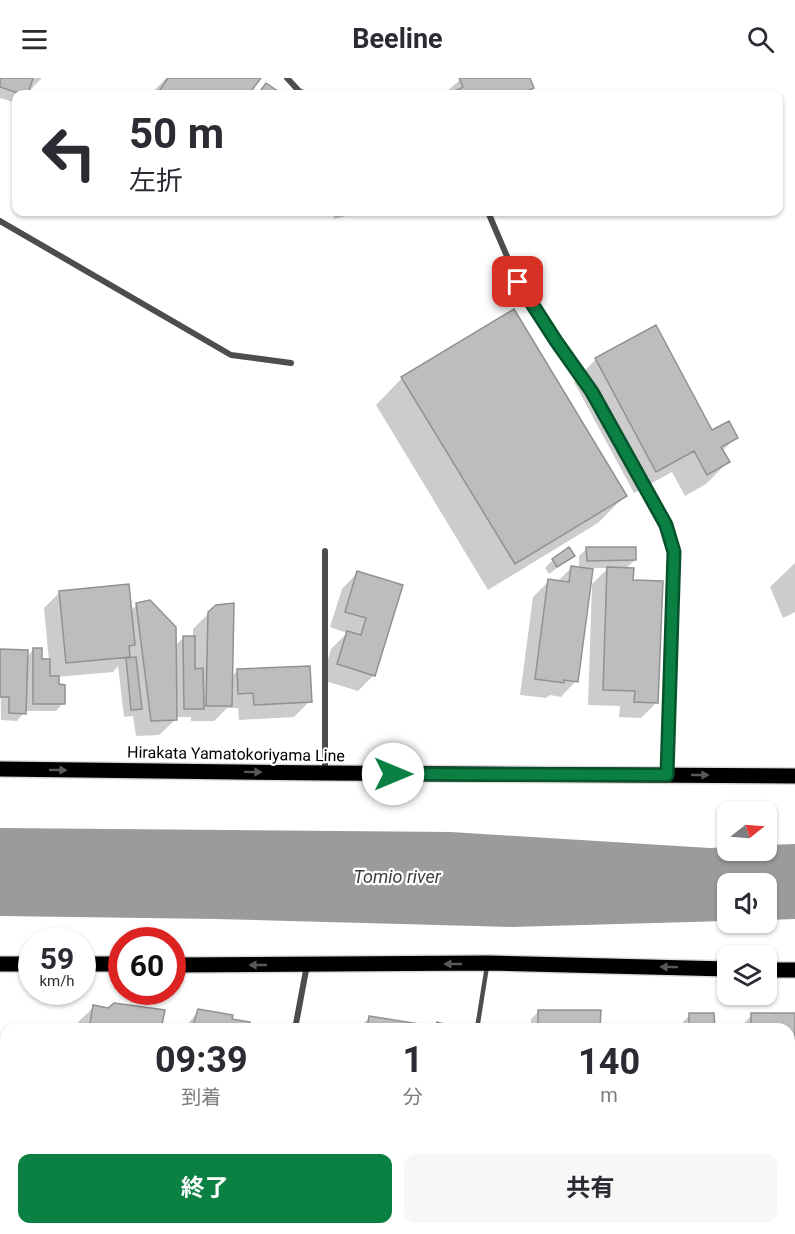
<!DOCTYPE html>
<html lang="ja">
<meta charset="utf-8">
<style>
body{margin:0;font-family:Roboto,"Noto Sans JP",sans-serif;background:#f7f7f7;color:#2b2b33;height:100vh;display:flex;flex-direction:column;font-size:22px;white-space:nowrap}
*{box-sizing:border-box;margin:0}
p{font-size:20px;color:#7c7c81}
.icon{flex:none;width:33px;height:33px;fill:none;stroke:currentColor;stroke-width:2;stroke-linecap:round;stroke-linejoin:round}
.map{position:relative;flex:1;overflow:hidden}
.sheet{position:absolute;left:0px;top:945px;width:795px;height:212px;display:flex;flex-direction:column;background:#fff;border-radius:18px 18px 0 0;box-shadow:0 2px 4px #0004}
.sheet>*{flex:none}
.banner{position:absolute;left:12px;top:12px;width:771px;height:126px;border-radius:12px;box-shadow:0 2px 4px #0004;background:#fff;color:#2b2b33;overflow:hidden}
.needle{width:39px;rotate:73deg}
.buttons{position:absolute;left:717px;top:723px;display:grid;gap:12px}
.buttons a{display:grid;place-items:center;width:60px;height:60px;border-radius:12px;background:#fff;box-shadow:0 2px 4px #0004;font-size:30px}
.speed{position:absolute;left:18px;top:849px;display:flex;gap:12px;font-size:30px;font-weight:700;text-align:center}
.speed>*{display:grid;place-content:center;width:78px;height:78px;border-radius:50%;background:#fff;box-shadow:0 2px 4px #0004;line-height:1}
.speed small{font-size:15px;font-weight:400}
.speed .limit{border:9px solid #d22;background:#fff;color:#111}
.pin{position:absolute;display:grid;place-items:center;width:51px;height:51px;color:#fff;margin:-26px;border-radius:12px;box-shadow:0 3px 9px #0006}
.me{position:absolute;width:66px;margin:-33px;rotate:90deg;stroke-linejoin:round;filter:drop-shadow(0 0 4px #0008)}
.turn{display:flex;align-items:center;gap:21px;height:126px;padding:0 18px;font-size:27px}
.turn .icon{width:78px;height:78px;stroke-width:2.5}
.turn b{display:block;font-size:42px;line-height:51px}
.eta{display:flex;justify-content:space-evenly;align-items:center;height:102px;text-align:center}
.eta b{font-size:36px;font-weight:700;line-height:42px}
.button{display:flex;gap:12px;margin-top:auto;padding:12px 18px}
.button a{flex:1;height:69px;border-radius:12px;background:#0b8043;color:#fff;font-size:24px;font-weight:700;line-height:69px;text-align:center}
.button a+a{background:#f7f7f7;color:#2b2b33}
header{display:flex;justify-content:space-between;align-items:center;height:78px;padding:0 18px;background:#fff;font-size:27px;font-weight:700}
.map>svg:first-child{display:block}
.water{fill:#9b9b9b}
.shadow{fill:#0003}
.building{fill:#bdbdbd;stroke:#919191;stroke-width:1.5}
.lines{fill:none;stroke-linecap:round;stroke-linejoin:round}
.primary-casing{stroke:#dbdbdb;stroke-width:18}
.service{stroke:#4d4d4d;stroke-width:4.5}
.minor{stroke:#4d4d4d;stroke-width:6}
.primary{stroke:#000;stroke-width:15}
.oneway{fill:#595959}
.route-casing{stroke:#07532c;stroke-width:15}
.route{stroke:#0b8043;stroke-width:10}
.labels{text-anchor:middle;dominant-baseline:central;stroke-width:4.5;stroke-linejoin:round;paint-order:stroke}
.street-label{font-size:16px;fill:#000;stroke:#fff}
.water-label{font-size:18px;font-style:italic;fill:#3c3c3c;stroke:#fff}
</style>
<header><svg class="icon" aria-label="menu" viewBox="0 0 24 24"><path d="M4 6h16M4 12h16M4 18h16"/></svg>Beeline<svg class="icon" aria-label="search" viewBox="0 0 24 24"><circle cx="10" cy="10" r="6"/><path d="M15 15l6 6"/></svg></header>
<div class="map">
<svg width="795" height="1156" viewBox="0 0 795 1156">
<rect width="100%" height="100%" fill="#fff"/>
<path class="water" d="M0 750 451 754 710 770 727 769 728 772H766L767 767 795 766V841L767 842 766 806H728L727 843 511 849 216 841 0 838Z"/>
<path class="shadow" d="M0 0H42L29 13 28 12 26 16H16V25L0 20Z
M166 0H259L248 16H151Z
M462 0H528L532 10 525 16H444Z
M332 134H362L334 141Z
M596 281 711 354 736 360 722 373 728 384 706 406 685 418 672 394 634 415 574 304Z
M402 300 625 418 598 445 488 512 376 327Z
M587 470 635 482 625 491 632 503 657 624 641 640 619 639 620 628 588 627 592 506 608 490H591L576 603 561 619 550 617 546 620 520 617 533 519 549 503 557 504 571 490 579 491V478Z
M573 478 549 496 545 490 553 482Z
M795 485V534L783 540 770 509Z
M357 495 401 508 374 597 358 613 322 602 331 571 347 555 330 549 342 511Z
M60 514 130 533 137 527 175 568 184 559 193 560V551L209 535 231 599 237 593 310 623 294 639 239 642 238 630H227L214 643H191V639H175V642L159 657 136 658 133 638 124 639 118 588 113 594 57 599V608L63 625 56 633H25L17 643 1 642 0 572 27 579 34 571 41 582 49 583 44 530Z
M94 929 160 951H77L78 944Z
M199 933 230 942 247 951H183Z
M539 933 599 951H531V941Z
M690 937 713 951H682V945Z
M752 937H795V990H789V951H738Z
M370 939 418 951H358Z
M0 1091 6 1092V1150L19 1152 15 1156H0Z
M81 1150H162L166 1156H86Z
M248 1150H283L284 1156H249Z
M330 1150H380L381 1156H325Z
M390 1150H437L432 1155 452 1156H391Z"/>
<path class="building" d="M0 0H33L28 16H21L0 9Z
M168 0H261L249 16H157Z
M459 0H530L534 10 519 16H454L453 14 463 9Z
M266 5 282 16H258Z
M514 231 627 418 515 486 401 299Z
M656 247 712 352 729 343 738 360 721 369 730 384 707 397 694 373 656 394 595 280Z
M569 469 575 478 557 489 552 481Z
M586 469H636V482L587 483Z
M571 488 593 491 578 604 564 602V605L535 601 548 501 569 504Z
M607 489 634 490 633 502 663 503 658 625 634 624 635 613 603 612Z
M357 493 403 507 375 598 337 586 347 553 361 557 366 540 345 534Z
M129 506 135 567 129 568 130 579 66 585 59 513Z
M150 522 176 549 177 642 151 643 136 525Z
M234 525 232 628H206L208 534 216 527Z
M183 558H195V591L203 590 204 631H184Z
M33 570H42V581H50V598H59V606L65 607V626H33Z
M0 571 28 572 26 636 9 635V619H0Z
M136 579 142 631 131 632 126 580Z
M310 588 312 624 254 627 253 615 238 616 237 591Z
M114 925 165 932 161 951H89L93 927 108 930Z
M198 931 233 937 232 941 250 944 249 951H192Z
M538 932H601L600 951H538Z
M689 935H714L715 951H689Z
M751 935H795V974L789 973V951H751Z
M369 938 420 946 419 951H367Z
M437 944 461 951H435Z
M0 1090H6V1150H20V1153L9 1151V1156H0Z
M111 1150H164L169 1156H117Z
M257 1150H284L285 1156H259Z
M333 1150H382V1156H334Z
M399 1150H420L400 1155Z
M452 1150 453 1156H417L451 1150Z"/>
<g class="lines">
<defs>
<path id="primary" d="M0 691 325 695 795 698
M0 886H32
M82 886H122
M172 887 488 885 728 891
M766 892H795"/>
</defs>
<use href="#primary" class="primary-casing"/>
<path class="service" d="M477 951 487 888"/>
<path class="minor" d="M287 0 299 13 305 16
M488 134 518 204 556 263 592 314 665 447 674 474 667 697
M0 143 231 277 291 285
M325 473V695
M295 951 307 887
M305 1150 307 1156
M208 1156 217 1150"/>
<use href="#primary" class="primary"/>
</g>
<defs><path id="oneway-solid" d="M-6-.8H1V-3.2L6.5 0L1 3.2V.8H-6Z" transform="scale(1.5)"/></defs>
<g class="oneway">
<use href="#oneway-solid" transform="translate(58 692) rotate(1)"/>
<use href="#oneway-solid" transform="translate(253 694) rotate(1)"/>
<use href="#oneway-solid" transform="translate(700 697)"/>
<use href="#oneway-solid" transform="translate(453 886) rotate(180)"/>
<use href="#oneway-solid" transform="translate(258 887) rotate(-180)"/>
<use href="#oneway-solid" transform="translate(669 889) rotate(-179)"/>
</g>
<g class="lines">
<defs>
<path id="route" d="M393 696 667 697 674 474 666 447 592 314 556 263 518 204"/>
</defs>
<use href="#route" class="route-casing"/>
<use href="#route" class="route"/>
</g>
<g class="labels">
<g class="street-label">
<text transform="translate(236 676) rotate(1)">Hirakata Yamatokoriyama Line</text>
</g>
<g class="water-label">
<text x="397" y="798">Tomio river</text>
</g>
</g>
</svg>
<div class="buttons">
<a><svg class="needle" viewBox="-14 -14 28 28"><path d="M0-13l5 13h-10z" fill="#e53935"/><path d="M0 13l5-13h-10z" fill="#7c7c81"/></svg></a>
<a><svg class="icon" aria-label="sound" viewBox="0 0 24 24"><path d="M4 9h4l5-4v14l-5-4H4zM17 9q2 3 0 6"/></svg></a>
<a><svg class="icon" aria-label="layers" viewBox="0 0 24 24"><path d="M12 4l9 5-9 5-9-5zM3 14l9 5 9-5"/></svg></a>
</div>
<div class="speed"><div>59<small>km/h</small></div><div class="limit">60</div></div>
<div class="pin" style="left:518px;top:204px;background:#d93025"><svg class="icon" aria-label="arrive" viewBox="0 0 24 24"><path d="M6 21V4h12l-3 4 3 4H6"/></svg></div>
<svg class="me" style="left:393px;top:696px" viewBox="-20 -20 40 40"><circle r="19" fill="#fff"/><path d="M0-13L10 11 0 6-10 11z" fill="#0b8043"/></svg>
<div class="banner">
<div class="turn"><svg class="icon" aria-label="left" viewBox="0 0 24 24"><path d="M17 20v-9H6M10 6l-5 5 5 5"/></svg><div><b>50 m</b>左折</div></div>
</div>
<section class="sheet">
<div class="eta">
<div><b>09:39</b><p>到着</p></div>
<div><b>1</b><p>分</p></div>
<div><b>140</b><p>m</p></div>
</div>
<div class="button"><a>終了</a><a>共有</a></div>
</section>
</div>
